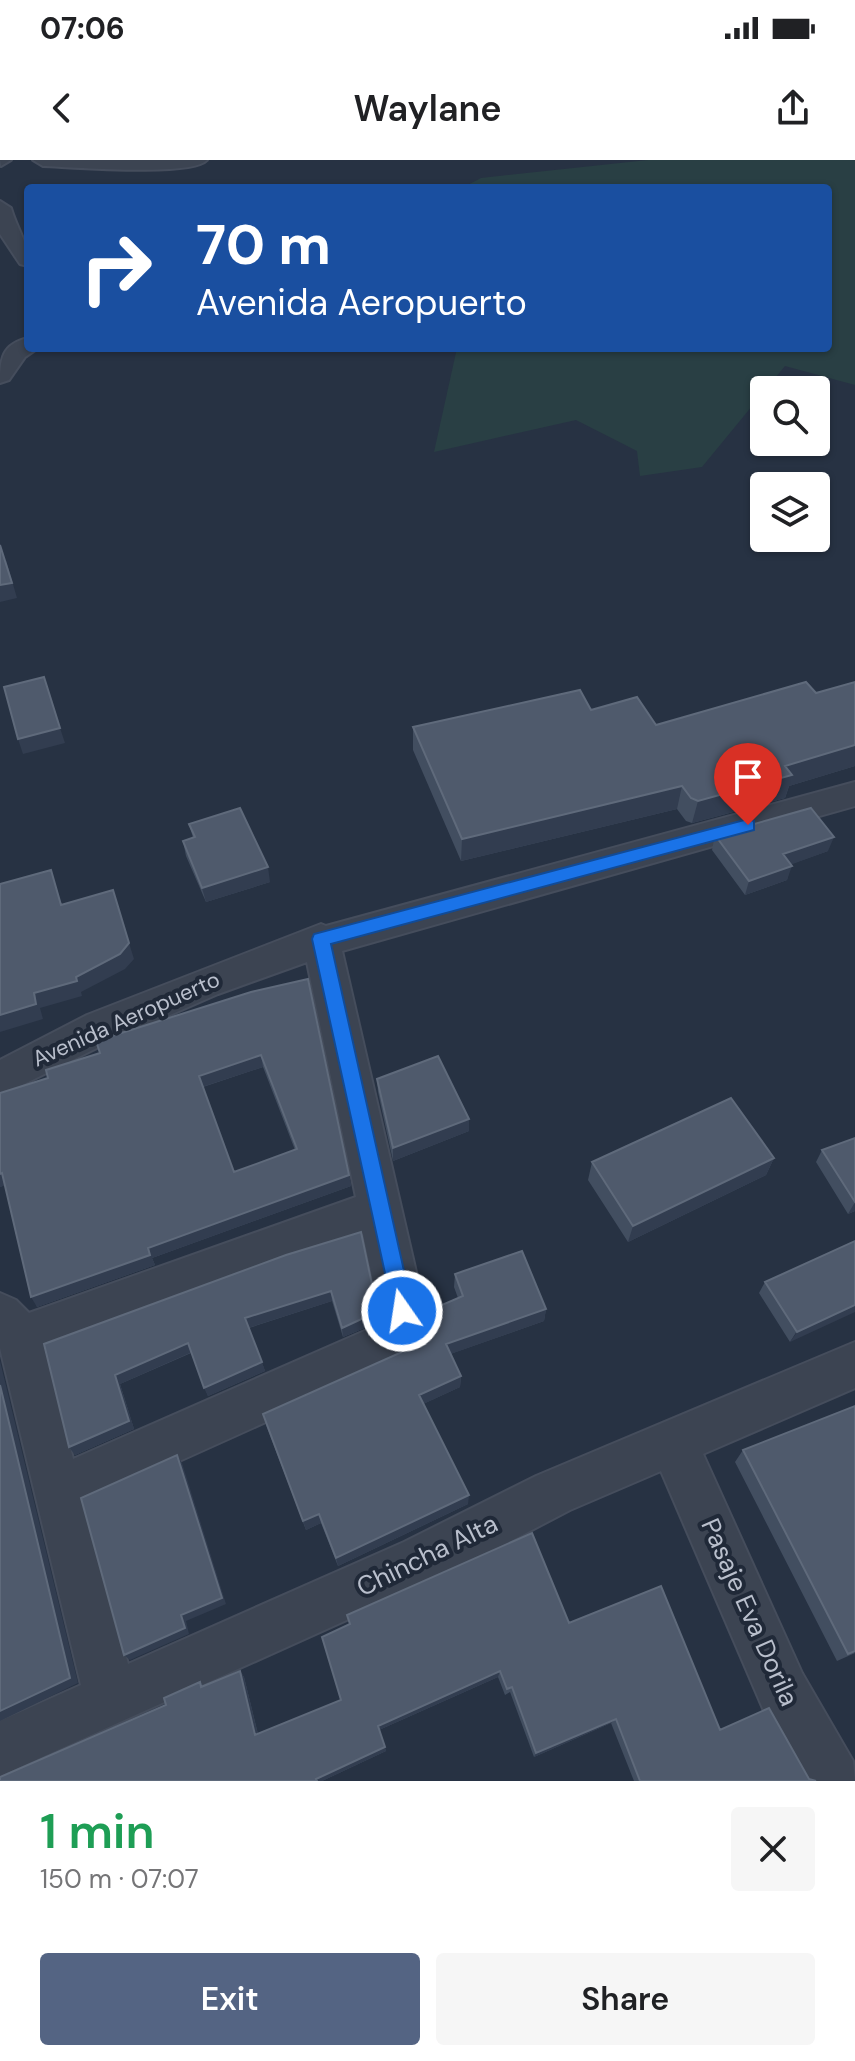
<!DOCTYPE html>
<meta charset="utf-8">
<style>
body{margin:0;font-family:"DM Sans",sans-serif;background:#f6f6f6;color:#202124;height:100vh;display:flex;flex-direction:column;font-size:30px;white-space:nowrap}
*{box-sizing:border-box;margin:0}
p{font-size:26px;color:#757577}
.icon{flex:none;width:44px;height:44px;fill:none;stroke:currentColor;stroke-width:2;stroke-linecap:round;stroke-linejoin:round}
.map{position:relative;height:1621px;overflow:hidden}
.drawer{display:flex;flex-direction:column;background:#fff;flex:1}
.drawer>*{flex:none}
.top-card{position:absolute;left:24px;top:24px;width:808px;height:168px;border-radius:8px;box-shadow:0 2px 6px #0004;background:#1a4fa0;color:#fff;overflow:hidden}
.tools{position:absolute;left:750px;top:216px;display:grid;gap:16px}
.tools a{display:grid;place-items:center;width:80px;height:80px;border-radius:8px;background:#fff;box-shadow:0 2px 6px #0004;font-size:40px}
.pin{position:absolute;display:grid;place-items:center;width:68px;height:68px;color:#fff;margin:-82px -34px;border-radius:50% 50% 50% 0;rotate:-45deg;box-shadow:0 0 8px #0007}
.pin .icon{rotate:45deg}
.me{position:absolute;width:88px;margin:-44px;rotate:347deg;stroke-linejoin:round;filter:drop-shadow(0 0 6px #0008)}
.turn{display:flex;align-items:center;gap:28px;height:168px;padding:0 40px;font-size:36px}
.turn .icon{width:104px;height:104px;stroke-width:2.5}
.turn b{display:block;font-size:56px;line-height:68px}
.round{display:grid;place-items:center;flex:none;width:84px;height:84px;border-radius:8px;background:#f6f6f6}
.overview{display:flex;align-items:center;justify-content:space-between;height:136px;padding:0 40px}
h1{font-size:48px;font-weight:600;line-height:60px;color:#1e9e55}
.button{display:flex;gap:16px;margin-top:auto;padding:16px 40px}
.button a{flex:1;height:92px;border-radius:8px;background:#546483;color:#fff;font-size:32px;font-weight:600;line-height:92px;text-align:center}
.button a+a{background:#f6f6f6;color:#202124}
.status{display:flex;justify-content:space-between;align-items:center;height:56px;padding:0 40px;background:#fff;direction:ltr}
.status svg{height:22px;fill:currentColor}
header{display:flex;justify-content:space-between;align-items:center;height:104px;padding:0 40px;background:#fff;font-size:36px;font-weight:600}
.map>svg:first-child{display:block}
.green{fill:#293f44}
.lines{fill:none;stroke-linecap:round;stroke-linejoin:round}
.minor-casing{stroke:#454d5c;stroke-width:4}
.minor{fill:#3c4452;fill-rule:evenodd}
.wall{fill:#424e60;fill-rule:evenodd}
.shaded-wall{fill:#323d50}
.building{fill:#4f5a6c;stroke:#5f6a7b;stroke-width:2;fill-rule:evenodd}
.route{fill:#1a73e8;stroke:#114b97;stroke-width:2}
.labels{text-anchor:middle;dominant-baseline:central;stroke-width:8;stroke-linejoin:round;paint-order:stroke}
.street-label{font-size:22px;fill:#b9bfcc;stroke:#202938}
.near-street-label{font-size:26px;fill:#b9bfcc;stroke:#202938}
</style>
<div class="status"><b>07:06</b><svg viewBox="0 0 49 12"><path d="M0 12V9h3v3zM5 12V6h3v6zM10 12V3h3v9zM15 12V0h3v12zM26 1h20v11H26zM47 4h2v5h-2z"/></svg></div>
<header><svg class="icon" aria-label="back" viewBox="0 0 24 24"><path d="M15 5l-7 7 7 7"/></svg>Waylane<svg class="icon" aria-label="share" viewBox="0 0 24 24"><path d="M12 15V3M7 8l5-5 5 5M5 13v7h14v-7"/></svg></header>
<div class="map">
<svg width="855" height="1621" viewBox="0 0 855 1621">
<rect width="100%" height="100%" fill="#273243"/>
<path class="green" d="M648 0H855V225L785 206 702 307 640 316 637 291 576 260 434 292 457 188H828V28H462L481 18Z"/>
<g class="lines">
<defs>
<path id="minor" d="M0 0H11L1 6Z
M33 0H207C192 17 71 7 43 6Z
M0 41 11 48C18 72 28 80 28 106L20 104 0 74Z
M28 178V188H38L25 197 9 220 0 223C0 199 2 184 28 178Z
M855 622V646L342 791 425 1151 401 1201 84 1344 128 1504 404 1382 536 1316 855 1182V1228L703 1294 802 1513 853 1601 855 1621H803L764 1551 661 1311 570 1350 440 1418 0 1616V1561L81 1525 0 1188V1133L16 1140 29 1153 356 1037 307 802 218 834 115 879 0 936V900L87 855 321 764 326 766ZM363 1074 379 1149 369 1169 73 1299 47 1191Z"/>
</defs>
<use href="#minor" class="minor-casing"/>
<use href="#minor" class="minor"/>
</g>
<path class="wall" d="M855 522V606L789 626 785 638 692 663 686 661 677 649 461 701 413 590V567L591 550 656 565 816 533Z
M189 664 270 722 206 742 186 696 183 681 193 678Z
M715 675 828 691 791 704 787 720 745 735 712 690Z
M251 832 349 1015 351 1026 152 1098 155 1105 37 1147 5 1025 0 1027V933L48 918 100 893ZM263 907 295 990 234 1012 203 927Z
M377 919 469 971 393 1001 378 932Z
M855 978V1051L848 1054 816 1002 822 990Z
M774 998 766 1015 628 1082 588 1020 592 1002Z
M855 1081 790 1182 759 1133 765 1122Z
M286 1095 376 1149 367 1167 343 1177 332 1141 249 1168 265 1211 208 1236 191 1193 120 1224 134 1269 75 1295 69 1287 44 1184Z
M455 1114 546 1149 544 1161 450 1194 461 1216 460 1227 423 1244 468 1344 338 1406 321 1363 306 1370 266 1265 402 1192 458 1138 454 1127Z
M743 1290 855 1493 837 1501 735 1302Z
M569 1463 720 1570 809 1619 816 1621H634L611 1563 534 1597 510 1532 505 1535 498 1517 379 1570 386 1591 322 1621 166 1545 200 1522 204 1526 240 1511 244 1517 258 1574Z"/>
<path class="shaded-wall" d="M6 400 17 438 0 442V425Z
M60 568 65 583 23 594 18 579Z
M855 585V606L789 626 785 638 692 663 698 641 785 606Z
M682 626 677 649 461 701 462 679Z
M834 677 828 691 779 709 783 694Z
M792 706 787 720 745 735 749 721Z
M268 707 270 722 206 742 202 728Z
M129 783 134 799 125 809 81 832 82 836 40 848 43 859 0 872V855L34 833 76 817Z
M261 895 263 907 202 927 199 916Z
M469 959V971L393 1001V988Z
M774 998 766 1015 628 1082 633 1066Z
M2 1013 9 1024 0 1027V1014Z
M349 1015 351 1026 152 1098 155 1105 37 1147 31 1137 148 1088Z
M855 1042V1051L848 1054Z
M331 1131 332 1141 248 1168 245 1158Z
M375 1139 376 1149 367 1167 343 1177 342 1168Z
M855 1145V1152L790 1182 797 1172Z
M546 1149 544 1161 445 1196 446 1184Z
M188 1183 192 1192 120 1224 134 1269 75 1295 69 1287 115 1215Z
M0 1201 78 1523 0 1561Z
M262 1202 265 1211 208 1236 204 1228Z
M461 1216 460 1227 419 1246V1235Z
M177 1295 182 1303 226 1444 186 1461 189 1474 130 1500 124 1495 181 1455Z
M469 1335 468 1344 338 1406 336 1398Z
M319 1354 321 1363 306 1370 303 1361Z
M240 1511 244 1517 259 1579 255 1575Z
M500 1511 498 1517 379 1570 378 1566Z
M616 1559 611 1563 534 1597 536 1593Z
M385 1587 386 1591 322 1621H317L316 1619Z"/>
<path class="building" d="M0 385 12 423 0 425Z
M44 517 60 568 18 579 4 527Z
M806 522 816 533 855 522V585L785 606 792 615 698 641 691 638 682 626 462 679 413 567 580 530 591 550 637 537 656 565Z
M240 648 268 707 202 728 183 681 195 677 189 664Z
M811 648 834 677 783 694 792 706 749 721 715 675Z
M51 710 61 745 113 730 129 783 120 794 76 817 77 821 34 833 36 844 0 855V724Z
M308 819 349 1015 148 1088 150 1095 31 1137 2 1013 0 1014V933L48 918 46 910 100 893 96 881 251 832ZM261 895 297 989 234 1012 199 916Z
M438 896 469 959 393 988 377 919Z
M731 938 774 998 633 1066 592 1002Z
M855 978V1042L822 990Z
M361 1072 375 1139 366 1157 342 1168 331 1131 245 1158 262 1202 204 1228 188 1183 115 1215 129 1261 69 1287 44 1184 286 1095Z
M855 1081V1145L797 1172 765 1122Z
M522 1091 546 1149 446 1184 461 1216 419 1235 469 1335 336 1398 319 1354 303 1361 263 1254 402 1192 421 1154 463 1136 455 1114Z
M0 1225 70 1518 0 1551Z
M855 1246V1491L848 1494 743 1290Z
M177 1295 222 1438 181 1455 185 1468 124 1495 81 1338Z
M532 1373 569 1463 661 1426 720 1570 769 1548 809 1619 816 1621H640L616 1559 536 1593 512 1527 507 1529 500 1511 378 1566 385 1587 316 1619 317 1621H0V1617L166 1545 164 1538 200 1522 201 1527 240 1511 255 1575 341 1540 322 1477 350 1464 347 1455Z"/>
<path class="route" d="M748 659 754 661V670L331 784 413 1151 410 1159 402 1162 395 1159 312 779 314 774Z"/>
<g class="labels">
<g class="street-label">
<text transform="translate(126 859) rotate(-24)">Avenida Aeropuerto</text>
</g>
<g class="near-street-label">
<text transform="translate(427 1395) rotate(-26)">Chincha Alta</text>
<text transform="translate(750 1452) rotate(66)">Pasaje Eva Dorila</text>
</g>
</g>
</svg>
<div class="tools">
<a><svg class="icon" aria-label="search" viewBox="0 0 24 24"><circle cx="10" cy="10" r="6"/><path d="M15 15l6 6"/></svg></a>
<a><svg class="icon" aria-label="layers" viewBox="0 0 24 24"><path d="M12 4l9 5-9 5-9-5zM3 14l9 5 9-5"/></svg></a>
</div>
<div class="pin" style="left:748px;top:665px;background:#d93025"><svg class="icon" aria-label="arrive" viewBox="0 0 24 24"><path d="M6 21V4h12l-3 4 3 4H6"/></svg></div>
<svg class="me" style="left:402px;top:1151px" viewBox="-20 -20 40 40"><circle r="17" fill="#1a73e8" stroke="#fff" stroke-width="3"/><path d="M0-11L8 9 0 5-8 9z" fill="#fff"/></svg>
<div class="top-card">
<div class="turn"><svg class="icon" aria-label="right" viewBox="0 0 24 24"><path d="M7 20v-9h11M14 6l5 5-5 5"/></svg><div><b>70 m</b>Avenida Aeropuerto</div></div>
</div>
</div>
<section class="drawer">
<div class="overview"><div><h1>1 min</h1><p>150 m · 07:07</p></div><a class="round"><svg class="icon" aria-label="close" viewBox="0 0 24 24"><path d="M6 6l12 12M18 6L6 18"/></svg></a></div>
<div class="button"><a>Exit</a><a>Share</a></div>
</section>
